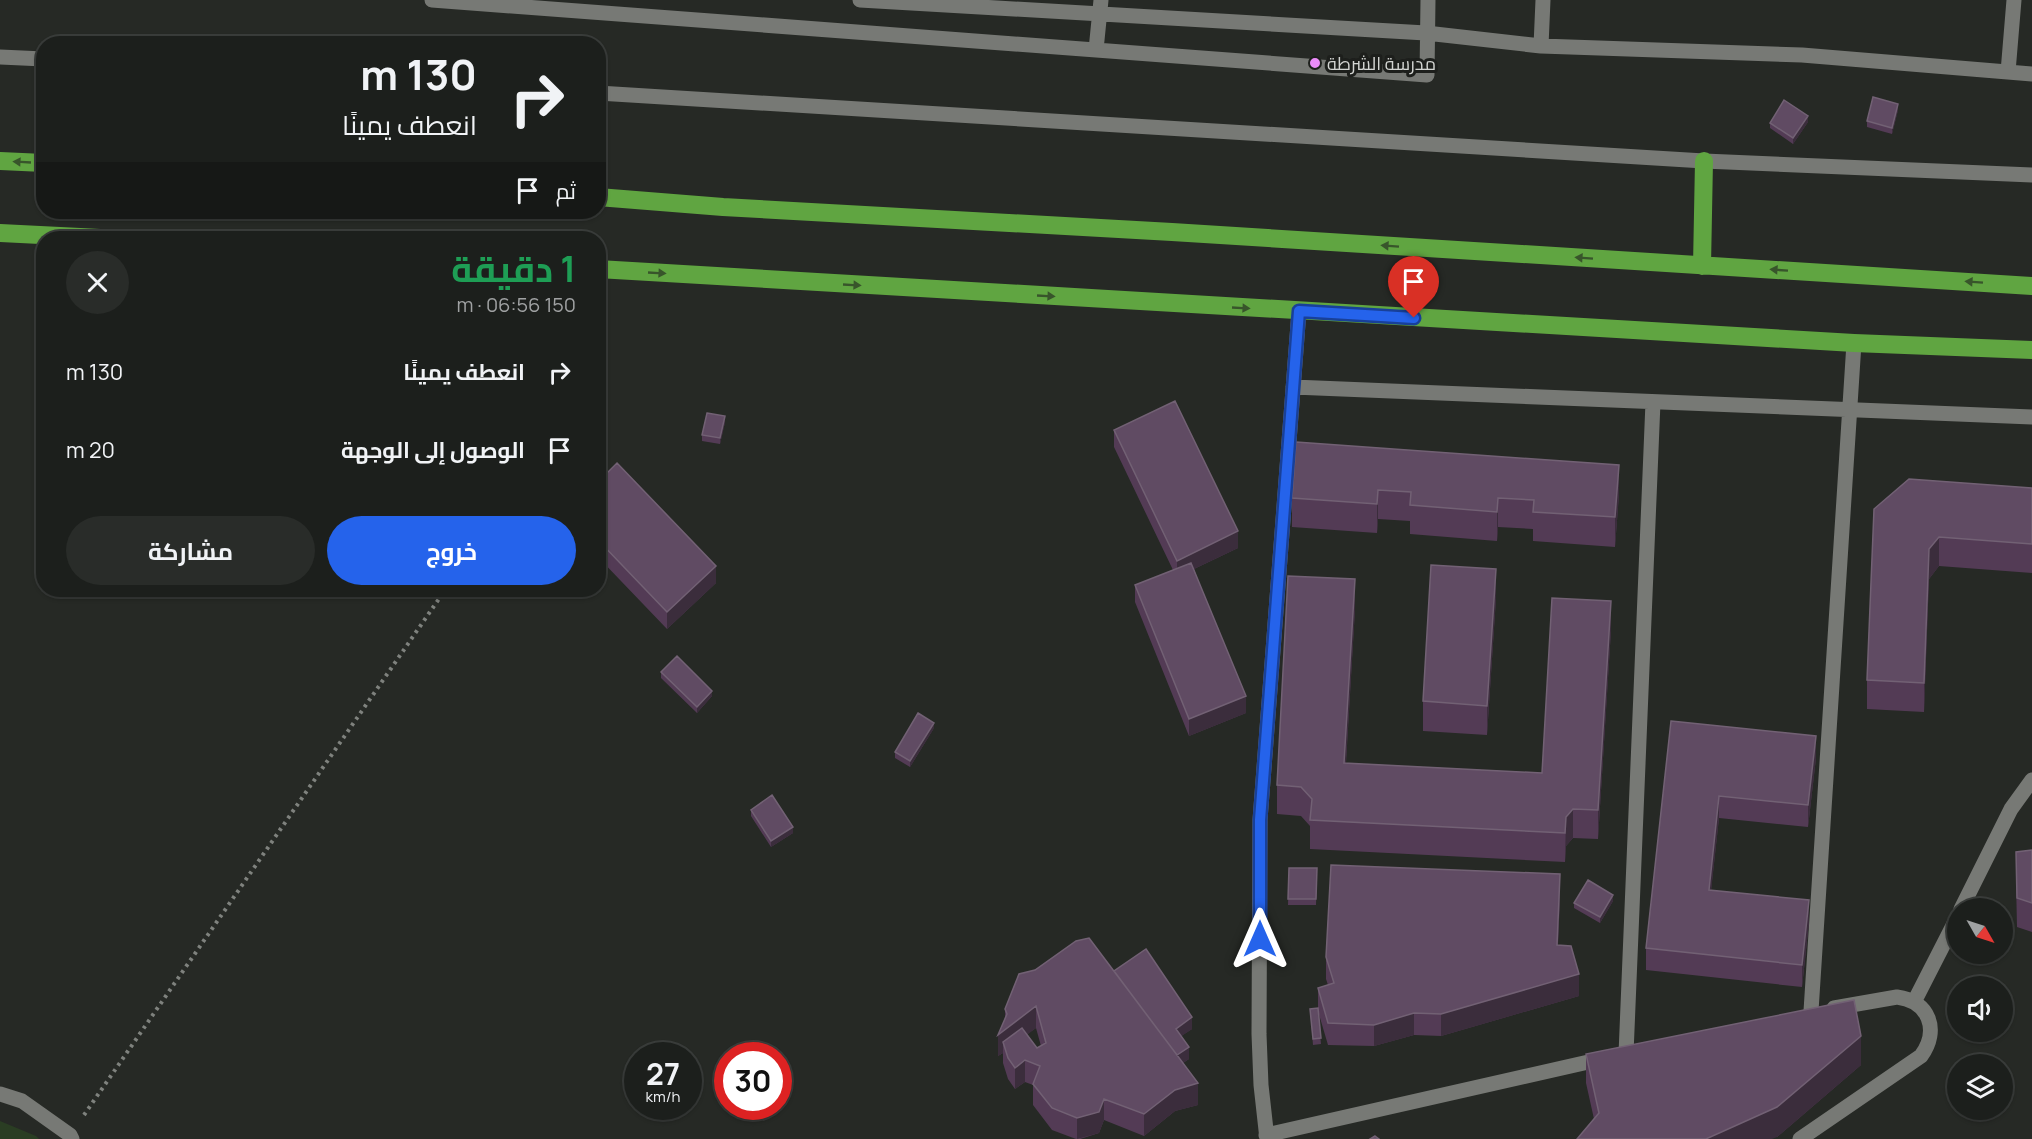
<!DOCTYPE html>
<html lang="ar">
<meta charset="utf-8">
<style>
body{margin:0;font-family:Manrope,Cairo,sans-serif;background:#292c29;color:#f1f3f6;direction:rtl;height:100vh;display:flex;flex-direction:column;font-size:22px;white-space:nowrap}
*{box-sizing:border-box;margin:0}
p{font-size:20px;color:#a0a2a3}
.icon{flex:none;width:33px;height:33px;fill:none;stroke:currentColor;stroke-width:2;stroke-linecap:round;stroke-linejoin:round}
.map{position:relative;flex:1;overflow:hidden;direction:ltr}
.details{position:absolute;left:36px;top:231px;width:570px;height:366px;display:flex;flex-direction:column;background:#1c1f1c;border-radius:24px;box-shadow:0 2px 4px #0004,0 0 0 2px #3a3d3b;direction:rtl}
.details>*{flex:none}
.banner{position:absolute;left:36px;top:36px;width:570px;height:183px;border-radius:24px;box-shadow:0 2px 4px #0004,0 0 0 2px #3a3d3b;direction:rtl;background:#1c1f1c;color:#f1f3f6;overflow:hidden}
.needle{width:39px;rotate:129deg}
.tools{position:absolute;left:1947px;top:898px;display:grid;gap:12px}
.tools a{display:grid;place-items:center;width:66px;height:66px;border-radius:50%;background:#1c1f1c;box-shadow:0 2px 4px #0004,0 0 0 2px #3a3d3b;font-size:30px}
.speed{position:absolute;left:624px;top:1042px;display:flex;gap:12px;font-size:30px;font-weight:700;text-align:center}
.speed>*{display:grid;place-content:center;width:78px;height:78px;border-radius:50%;background:#1c1f1c;box-shadow:0 2px 4px #0004,0 0 0 2px #3a3d3b;line-height:1}
.speed small{font-size:15px;font-weight:400}
.speed .limit{border:9px solid #d22;background:#fff;color:#111}
.pin{position:absolute;display:grid;place-items:center;width:51px;height:51px;color:#fff;margin:-62px -26px;border-radius:50% 50% 50% 0;rotate:-45deg;box-shadow:0 0 6px #0007}
.pin .icon{rotate:45deg}
.me{position:absolute;width:66px;margin:-33px;rotate:0deg;stroke-linejoin:round;filter:drop-shadow(0 0 4px #0008)}
.turn{display:flex;align-items:center;gap:21px;height:126px;padding:0 30px;font-size:27px}
.turn .icon{width:78px;height:78px;stroke-width:2.5}
.turn b{display:block;font-size:42px;line-height:51px}
.then{display:flex;align-items:center;height:57px;padding:0 30px;background:#0003;gap:12px;font-size:22px}
.round{display:grid;place-items:center;flex:none;width:63px;height:63px;border-radius:32px;background:#292c29}
.overview{display:flex;align-items:center;justify-content:space-between;height:102px;padding:0 30px}
h1{font-size:36px;font-weight:700;line-height:45px;color:#1e9e55}
.action{display:flex;gap:12px;margin-top:auto;padding:12px 30px}
.action a{flex:1;height:69px;border-radius:36px;background:#2563eb;color:#fff;font-size:24px;font-weight:700;line-height:69px;text-align:center}
.action a+a{background:#292c29;color:#f1f3f6}
ul{padding:0;list-style:none}
li{display:flex;align-items:center;gap:18px;height:78px;padding:0 30px}
li div{flex:1}
li b{display:block;font-size:22px}
li em{font-style:normal}
.map>svg:first-child{display:block}
.green{fill:#2a3d23}
.lines{fill:none;stroke-linecap:round;stroke-linejoin:round}
.path{stroke:#7f827e;stroke-width:4;stroke-dasharray:3 4.5;stroke-linecap:butt}
.minor{stroke:#777975;stroke-width:15}
.highway{stroke:#60a541;stroke-width:18}
.wall{fill:#533b55;fill-rule:evenodd}
.shaded-wall{fill:#3b2d3c}
.building{fill:#604b63;stroke:#726174;stroke-width:1.5}
.oneway{fill:#38552b}
.route-casing{stroke:#184099;stroke-width:15}
.route{stroke:#2563eb;stroke-width:10}
.poi-dot{fill:#ec8cfa;stroke:#1d1f1c;stroke-width:2}
.labels{text-anchor:middle;dominant-baseline:central;stroke-width:6;stroke-linejoin:round;paint-order:stroke}
.poi-label{font-size:18px;fill:#d3d5d2;stroke:#1d1f1c;text-anchor:start}
</style>
<div class="map">
<svg width="2032" height="1139" viewBox="0 0 2032 1139">
<rect width="100%" height="100%" fill="#262925"/>
<path class="green" d="M0 1121 36 1136 39 1139H0Z"/>
<g class="lines">
<path class="path" d="M84 1115 445 590"/>
<path class="minor" d="M432 0 1427 75 1428 0
M860 0 1426 33 1541 46 1802 55 2032 74
M1541 46 1543 0
M1096 50 1101 0
M0 57 44 59
M2008 72 2014 0
M598 93 1704 161 2032 175
M1293 387 2032 417
M1961 909 2011 809 2032 780
M1914 1002 1958 916
M1811 1011 1854 343
M1626 1054 1653 402
M0 1094 22 1101 70 1135 72 1139
M1266 1135 1606 1058
M1267 1139 1261 1085 1259 1034 1260 820 1299 311
M1800 1139 1921 1056C1940 1030 1929 1001 1897 997L1834 1008"/>
<path class="highway" d="M0 161 44 163
M598 197 723 207 1172 232 2032 286
M0 233 100 238
M1702 266 1704 161
M598 269 1854 343 2032 350"/>
</g>
<path class="wall" d="M1898 110 1892 134 1867 127V121Z
M1808 122 1793 144 1770 128V123Z
M725 422 720 444 702 441V435Z
M1114 430 1238 548 1194 569 1246 713 1189 736 1135 602V585L1173 570 1114 447Z
M1296 442 1619 494 1615 547 1533 541V529L1498 527 1497 541 1410 534V521L1378 519 1377 533 1292 527V498Z
M598 482 716 583 667 629 598 557Z
M2032 488V573L1939 566 1929 579 1924 712 1867 709V680L1874 509Z
M1496 598 1487 735 1423 731V701Z
M1355 609 1346 763 1542 773 1611 630 1598 839 1573 838 1566 846 1565 862 1310 849V826L1301 816 1277 814V785Z
M661 672 712 696 697 713 661 678Z
M1671 721 1816 758 1808 827 1719 818 1711 890 1809 922 1802 987 1646 970V948Z
M934 728 910 767 895 758V752Z
M751 810 793 833 771 847 751 816Z
M2032 850V932L2017 927 2016 881V852Z
M1289 868H1317L1316 905H1288Z
M1560 896 1558 945 1579 996 1441 1036 1414 1035 1374 1046 1328 1045 1318 1011 1321 1044 1313 1045 1310 1009 1318 1008V988L1328 985 1326 979V957Z
M1613 901 1600 923 1574 908V903Z
M1114 971 1192 1029 1181 1036 1189 1059 1183 1063 1198 1105 1175 1111 1144 1136 1104 1120 1099 1133 1080 1139H1076L1052 1130 1033 1105V1085L1025 1082 1015 1089 1008 1079 1003 1063V1053L998 1056 1005 1017V1009ZM1036 1028 1041 1046 1037 1048 1027 1034Z
M1586 1054 1861 1065 1777 1137 1594 1119 1586 1083Z"/>
<path class="shaded-wall" d="M1898 104V110L1892 134V128Z
M1808 116V122L1793 144V138Z
M725 416V422L720 444V438Z
M1619 465V494L1615 547V517Z
M1378 490V519L1377 533V504Z
M1498 498V527L1497 541V512Z
M1238 531V548L1177 577V561Z
M1939 537V566L1929 579 1924 712V683L1929 549Z
M716 566V583L667 629V612Z
M1496 569V598L1487 735V706Z
M1355 579V609L1344 792V763Z
M1611 601V630L1598 839V810Z
M712 691V696L697 713V707Z
M1246 696V713L1189 736V719Z
M934 723V728L910 767V761Z
M1816 736V758L1808 827V805Z
M1719 796V818L1709 911V890Z
M1573 809V838L1566 846 1565 862 1566 817Z
M793 827V833L771 847V841Z
M1560 874V896L1557 967V945Z
M1613 895V901L1600 923V917Z
M1809 900V922L1802 987V965Z
M1579 974V996L1441 1036V1014Z
M1036 1006V1028L1006 1051 1003 1042V1053L998 1056V1035Z
M1414 1013V1035L1374 1046V1025Z
M1192 1017V1029L1176 1040V1029Z
M1861 1036V1065L1777 1137 1772 1139H1706Z
M1189 1047V1059L1172 1070V1059Z
M1025 1060V1082L1015 1089V1068Z
M1198 1083V1105L1175 1111 1144 1136V1114L1175 1090Z
M1104 1099V1120L1099 1133 1077 1139V1118Z"/>
<path class="building" d="M1873 97 1898 104 1892 128 1867 121Z
M1784 100 1808 116 1793 138 1770 123Z
M1175 401 1238 531 1177 561 1114 430Z
M707 413 725 416 720 438 702 435Z
M1296 442 1619 465 1615 517 1533 512 1534 500 1498 498 1497 512 1410 505 1411 492 1378 490 1377 504 1292 498Z
M617 463 716 566 667 612 598 540V482Z
M1909 479 2032 488V544L1939 537 1929 549 1924 683 1867 680 1874 509Z
M1191 563 1246 696 1189 719 1135 585Z
M1431 565 1496 569 1487 706 1423 701Z
M1288 576 1355 579 1344 763 1542 773 1552 598 1611 601 1598 810 1573 809 1566 817 1565 833 1310 820 1312 799 1301 787 1277 785Z
M677 656 712 691 697 707 661 672Z
M918 713 934 723 910 761 895 752Z
M1671 721 1816 736 1808 805 1719 796 1709 890 1809 900 1802 965 1646 948Z
M772 795 793 827 771 841 751 810Z
M2032 850V903L2017 898 2016 852Z
M1331 865 1560 874 1557 945 1571 946 1579 974 1441 1014 1414 1013 1374 1025 1328 1023 1318 988 1334 983 1326 957Z
M1289 868H1317L1316 899H1288Z
M1588 880 1613 895 1600 917 1574 903Z
M1089 938 1198 1083 1175 1090 1144 1114 1104 1099 1099 1112 1077 1118 1052 1108 1033 1084 1040 1066 1025 1060 1015 1068 1008 1058 1003 1042 1022 1028 1037 1048 1046 1043 1036 1006 998 1035 1007 1014 1005 1009 1019 974 1035 970 1076 941Z
M1146 949 1192 1017 1176 1029 1189 1047 1177 1055 1114 971Z
M1854 1000 1861 1036 1777 1107 1706 1139H1577L1599 1113 1586 1054Z
M1318 1008 1321 1038 1313 1039 1310 1009Z
M1375 1136 1379 1139H1370Z"/>
<defs><path id="oneway-solid" d="M-6-.8H1V-3.2L6.5 0L1 3.2V.8H-6Z" transform="scale(1.5)"/></defs>
<g class="oneway">
<use href="#oneway-solid" transform="translate(22 162) rotate(-177)"/>
<use href="#oneway-solid" transform="translate(1390 246) rotate(-176)"/>
<use href="#oneway-solid" transform="translate(1584 258) rotate(-176)"/>
<use href="#oneway-solid" transform="translate(1779 270) rotate(-176)"/>
<use href="#oneway-solid" transform="translate(657 273) rotate(3)"/>
<use href="#oneway-solid" transform="translate(1974 282) rotate(-176)"/>
<use href="#oneway-solid" transform="translate(852 285) rotate(3)"/>
<use href="#oneway-solid" transform="translate(1046 296) rotate(3)"/>
<use href="#oneway-solid" transform="translate(1241 308) rotate(3)"/>
</g>
<g class="lines">
<defs>
<path id="route" d="M1260 939V820L1299 311 1414 318"/>
</defs>
<use href="#route" class="route-casing"/>
<use href="#route" class="route"/>
</g>
<circle class="poi-dot" cx="1315" cy="63" r="6"/>
<g class="labels">
<g class="poi-label">
<text x="1327" y="63">مدرسة الشرطة</text>
</g>
</g>
</svg>
<div class="tools">
<a><svg class="needle" viewBox="-14 -14 28 28"><path d="M0-13l5 13h-10z" fill="#e53935"/><path d="M0 13l5-13h-10z" fill="#a0a2a3"/></svg></a>
<a><svg class="icon" aria-label="sound" viewBox="0 0 24 24"><path d="M4 9h4l5-4v14l-5-4H4zM17 9q2 3 0 6"/></svg></a>
<a><svg class="icon" aria-label="layers" viewBox="0 0 24 24"><path d="M12 4l9 5-9 5-9-5zM3 14l9 5 9-5"/></svg></a>
</div>
<div class="speed"><div>27<small>km/h</small></div><div class="limit">30</div></div>
<div class="pin" style="left:1414px;top:318px;background:#d93025"><svg class="icon" aria-label="arrive" viewBox="0 0 24 24"><path d="M6 21V4h12l-3 4 3 4H6"/></svg></div>
<svg class="me" style="left:1260px;top:939px" viewBox="-20 -20 40 40"><path d="M0-17L14 15 0 8-14 15z" fill="#2563eb" stroke="#fff" stroke-width="4"/></svg>
<div class="banner">
<div class="turn"><svg class="icon" aria-label="right" viewBox="0 0 24 24"><path d="M7 20v-9h11M14 6l5 5-5 5"/></svg><div><b>130 m</b>انعطف يمينًا</div></div>
<div class="then">ثم<svg class="icon" aria-label="arrive" viewBox="0 0 24 24"><path d="M6 21V4h12l-3 4 3 4H6"/></svg></div>
</div>
<section class="details">
<div class="overview"><div><h1>1 دقيقة</h1><p>150 m · 06:56</p></div><a class="round"><svg class="icon" aria-label="close" viewBox="0 0 24 24"><path d="M6 6l12 12M18 6L6 18"/></svg></a></div>
<ul>
<li><svg class="icon" aria-label="right" viewBox="0 0 24 24"><path d="M7 20v-9h11M14 6l5 5-5 5"/></svg><div><b>انعطف يمينًا</b></div><em>130 m</em></li>
<li><svg class="icon" aria-label="arrive" viewBox="0 0 24 24"><path d="M6 21V4h12l-3 4 3 4H6"/></svg><div><b>الوصول إلى الوجهة</b></div><em>20 m</em></li>
</ul>
<div class="action"><a>خروج</a><a>مشاركة</a></div>
</section>
</div>
